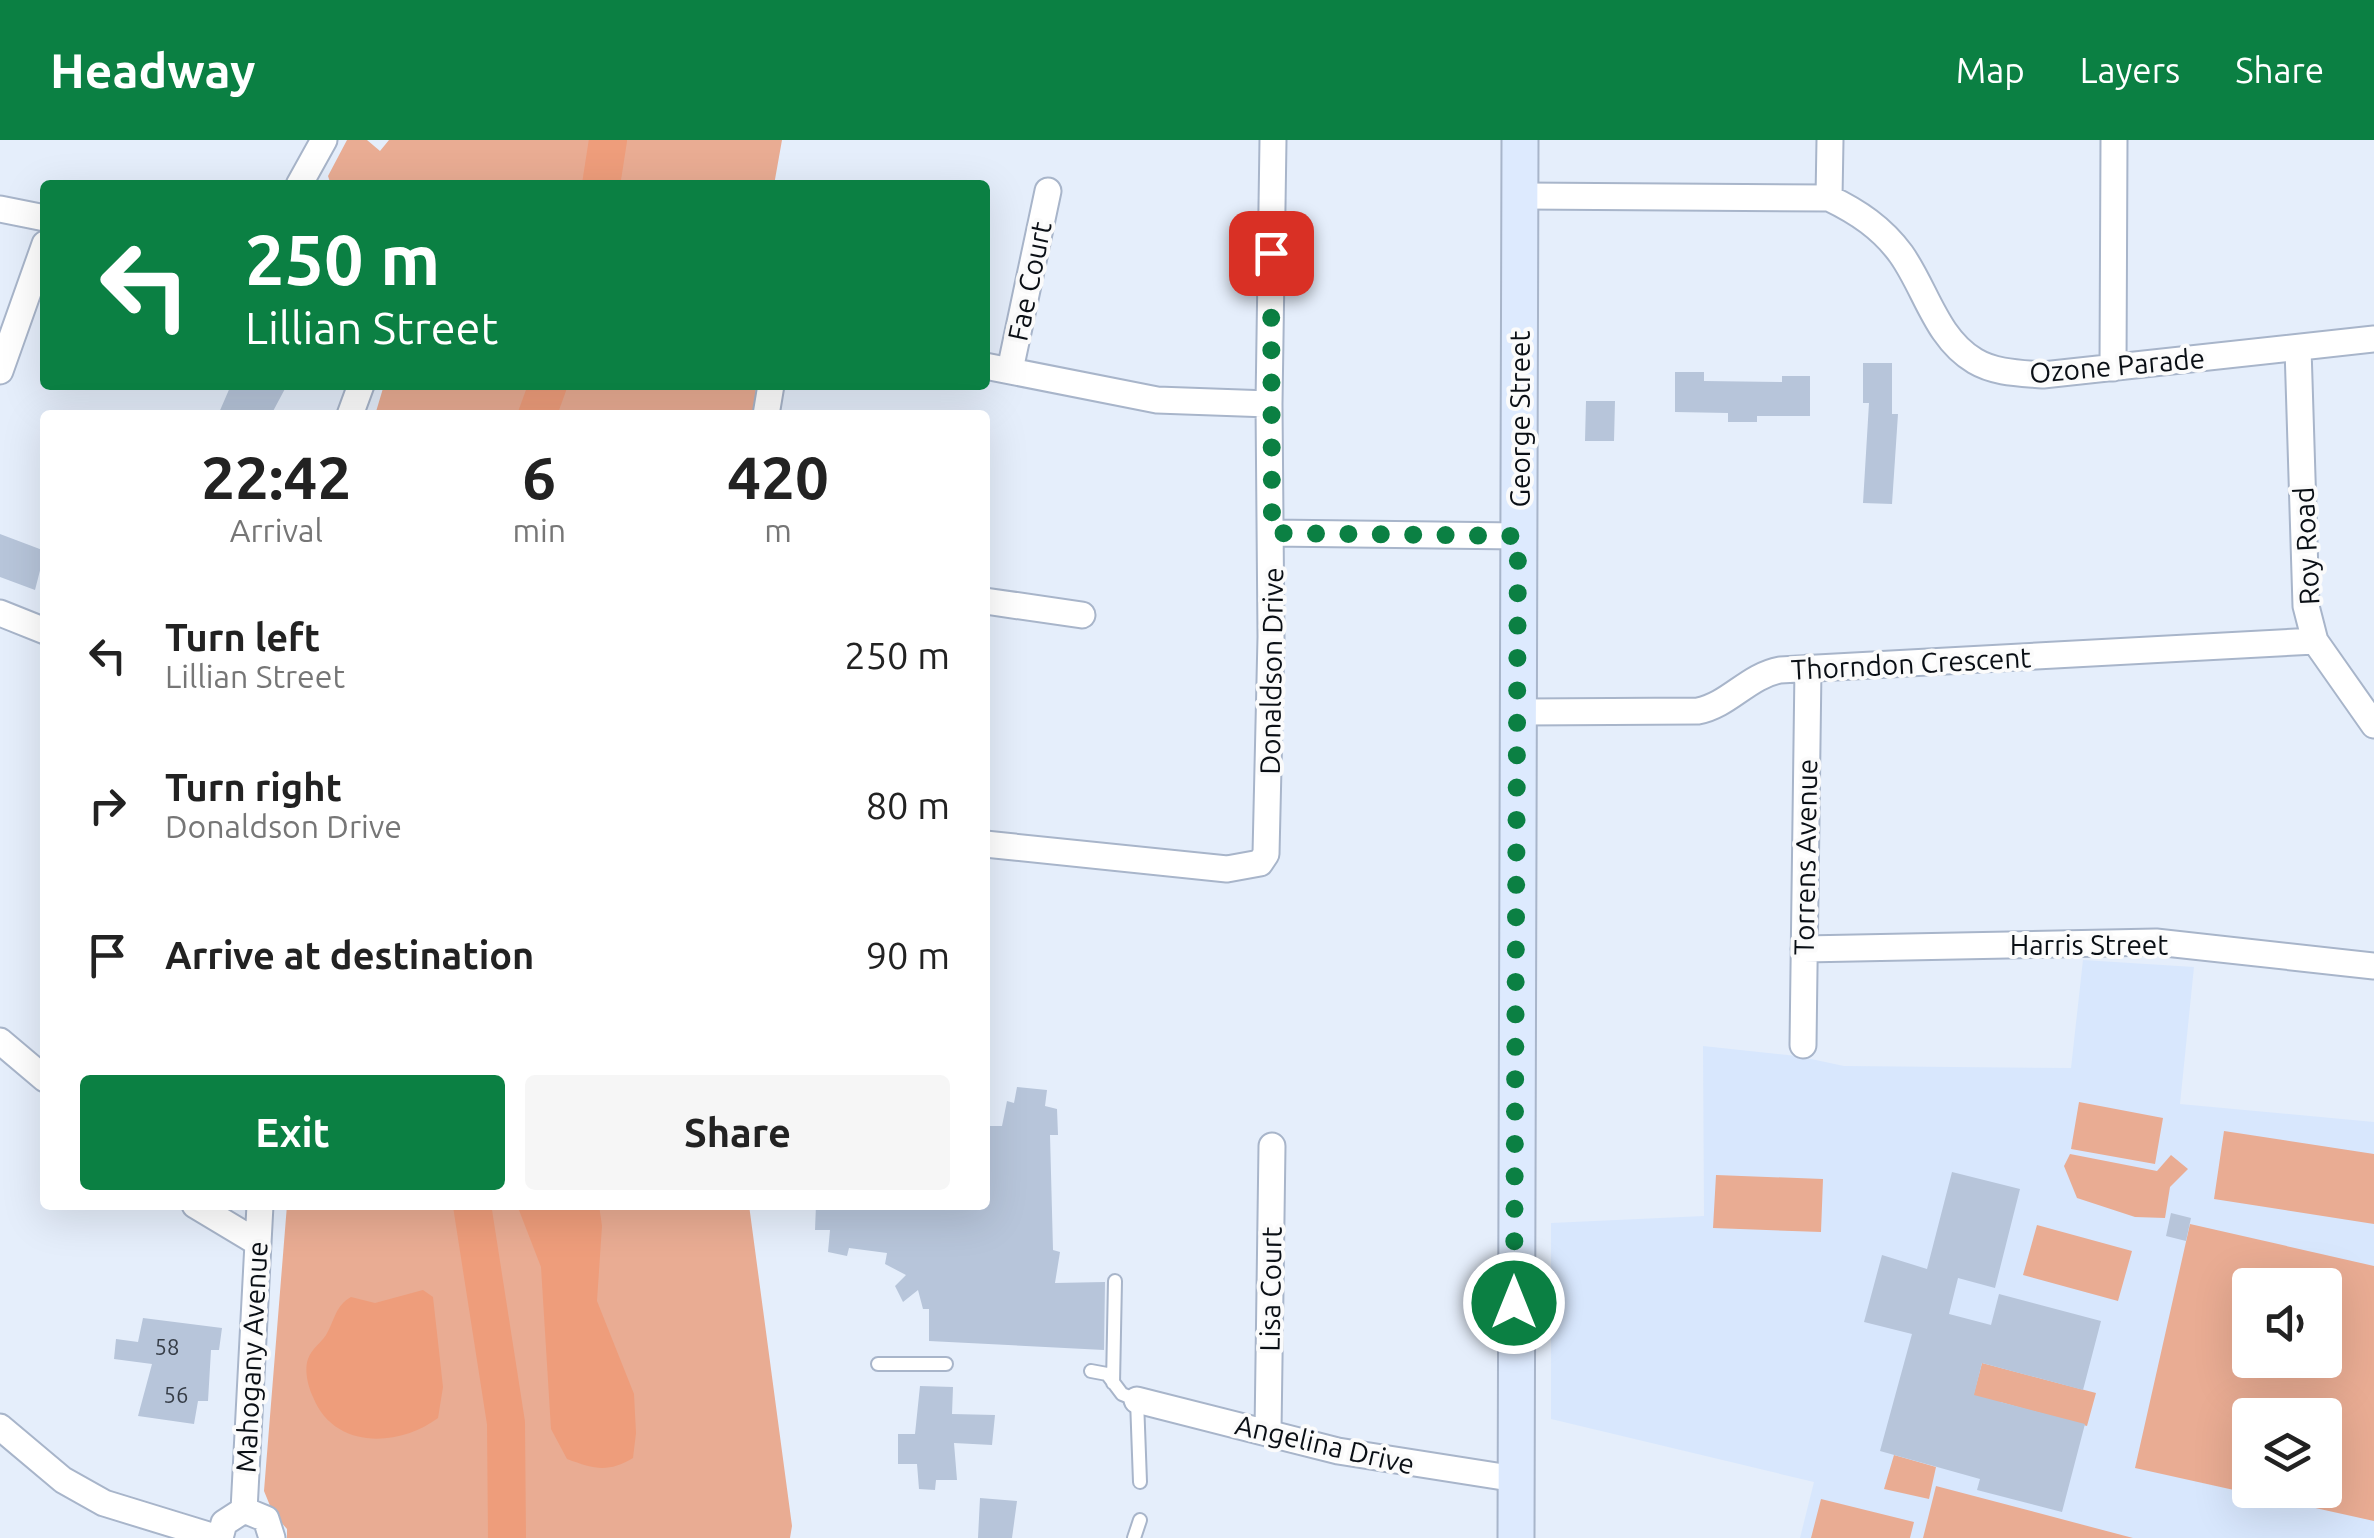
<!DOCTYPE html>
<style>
body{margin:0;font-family:Ubuntu,sans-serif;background:#f6f6f6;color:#222;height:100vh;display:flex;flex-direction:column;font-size:38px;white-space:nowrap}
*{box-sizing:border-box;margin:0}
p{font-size:32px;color:#767676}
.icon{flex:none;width:55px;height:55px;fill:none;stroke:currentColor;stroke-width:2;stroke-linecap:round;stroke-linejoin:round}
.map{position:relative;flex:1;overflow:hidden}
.details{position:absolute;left:40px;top:270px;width:950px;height:800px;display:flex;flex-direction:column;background:#fff;border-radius:10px;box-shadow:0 10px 40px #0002}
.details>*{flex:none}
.banner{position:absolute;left:40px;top:40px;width:950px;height:210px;border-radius:10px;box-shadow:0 10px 40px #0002;background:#0b8043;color:#fff;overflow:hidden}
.tools{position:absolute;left:2232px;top:1128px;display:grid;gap:20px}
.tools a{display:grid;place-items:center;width:110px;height:110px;border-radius:10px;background:#fff;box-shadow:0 10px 40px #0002;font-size:50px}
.pin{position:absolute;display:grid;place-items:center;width:85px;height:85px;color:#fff;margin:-42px;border-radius:20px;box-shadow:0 5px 15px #0006}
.me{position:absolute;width:110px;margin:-55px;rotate:0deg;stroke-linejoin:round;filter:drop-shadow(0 0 8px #0008)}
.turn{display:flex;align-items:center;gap:35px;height:210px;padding:0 40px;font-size:45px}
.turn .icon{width:130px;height:130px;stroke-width:2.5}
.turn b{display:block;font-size:70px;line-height:85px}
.eta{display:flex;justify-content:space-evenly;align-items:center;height:170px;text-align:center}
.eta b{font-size:60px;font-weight:600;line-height:70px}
.cta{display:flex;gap:20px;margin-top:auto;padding:20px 40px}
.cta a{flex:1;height:115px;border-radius:10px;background:#0b8043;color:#fff;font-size:40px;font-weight:600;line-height:115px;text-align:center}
.cta a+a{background:#f6f6f6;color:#222}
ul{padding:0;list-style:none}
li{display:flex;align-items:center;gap:30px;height:150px;padding:0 40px}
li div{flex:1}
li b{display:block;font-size:38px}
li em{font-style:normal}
header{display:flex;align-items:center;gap:60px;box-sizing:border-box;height:140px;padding:0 50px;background:#0b8043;color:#fff}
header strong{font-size:48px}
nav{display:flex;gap:55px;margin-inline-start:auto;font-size:35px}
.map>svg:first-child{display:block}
.built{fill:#d8e7fd;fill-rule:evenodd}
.green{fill:#e9ac93;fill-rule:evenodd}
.water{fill:#ee9d7b}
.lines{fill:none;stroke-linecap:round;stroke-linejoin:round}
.river{stroke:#ee9d7b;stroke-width:38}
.building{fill:#b7c5da}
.lane-casing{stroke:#a8b5ca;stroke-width:16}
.street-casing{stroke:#a8b5ca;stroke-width:29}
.secondary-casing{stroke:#a8b5ca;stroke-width:39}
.lane{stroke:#fff;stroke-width:12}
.street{stroke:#fff;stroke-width:25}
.secondary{stroke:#ddeafe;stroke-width:35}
.route{stroke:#0b8043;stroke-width:18;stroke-dasharray:0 32.4}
.labels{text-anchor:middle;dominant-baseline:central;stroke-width:8;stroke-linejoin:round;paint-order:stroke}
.number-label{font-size:22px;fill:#353c46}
.street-label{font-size:28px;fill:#0a0f15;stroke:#fbfbfb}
</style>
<header>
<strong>Headway</strong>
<nav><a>Map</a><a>Layers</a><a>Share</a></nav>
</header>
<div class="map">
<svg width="2374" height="1398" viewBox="0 0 2374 1398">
<rect width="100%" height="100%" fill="#e5eefb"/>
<path class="built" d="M2083 820 2194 827 2180 964 2374 982V1398H1800L1814 1342 1551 1279V1083L1704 1076 1703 906 1797 916 1844 926 2071 928ZM2250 1145H2325V1220H2250ZM2250 1275H2325V1350H2250Z"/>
<path class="green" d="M347 0H367L380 11 389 0H782L774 45H331L328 36Z
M384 245H756L754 275H375Z
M2079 962 2163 978 2155 1024 2071 1009Z
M2224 991 2374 1014V1084L2214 1059Z
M2070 1014 2157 1031 2171 1015 2188 1029 2170 1047 2165 1078 2135 1077 2077 1058 2064 1026Z
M1716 1035 1823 1039 1821 1092 1713 1088Z
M287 1065H749L792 1386 790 1398H287V1389L273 1373 264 1351Z
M2190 1084 2374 1126V1381L2135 1328ZM2250 1145H2325V1220H2250ZM2250 1275H2325V1350H2250Z
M2037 1085 2132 1111 2118 1161 2023 1135Z
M1982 1223 2096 1253 2087 1286 2000 1262 1953 1331Z
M1894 1315 1936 1327 1929 1359 1884 1349Z
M1936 1346 2133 1398H1923Z
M1821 1359 1914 1382 1910 1398H1811Z"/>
<path class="water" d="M517 1065H599L602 1086 597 1161 634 1254 636 1293 633 1318C608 1333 594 1329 567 1319L551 1289 541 1127Z
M423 1150 433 1157 443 1247 438 1278C399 1307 334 1310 313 1257 308 1247 304 1230 308 1219 312 1208 320 1204 326 1195 335 1180 335 1166 351 1157L375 1163Z"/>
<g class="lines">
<path class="river" d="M601 45 608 0
M537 275 548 245
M472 1065 506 1283 507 1398"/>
</g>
<path class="building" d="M1863 223H1892V274H1898L1892 364 1863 363 1869 263H1863Z
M1675 232H1704V241L1782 242V236H1810V276H1757V282H1728V273L1675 272Z
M231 245H287L271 275H218Z
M1586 261H1615L1614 301H1585Z
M0 394 45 411 35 450 0 437Z
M1017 947 1047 950 1045 966 1057 969 1058 995H1050L1053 1110 1060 1112 1055 1143 1105 1142 1104 1210 929 1201V1169H923L918 1150 903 1162 895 1146 906 1135 885 1124 887 1113 849 1108 847 1116 828 1112 830 1090H815L816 1065H985V986H1002L1007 961 1014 963Z
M1952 1032 2020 1049 1995 1148 1958 1138 1949 1174 1991 1185 1999 1154 2101 1181 2083 1250 1982 1223 1974 1255 2085 1284 2062 1372 1977 1350 1980 1339 1880 1311 1912 1194 1864 1182 1882 1115 1927 1129Z
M2171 1073 2191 1078 2186 1101 2166 1096Z
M143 1178 222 1188 219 1210H211L208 1261H198L194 1284 138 1276 152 1224 114 1219 116 1199 138 1202Z
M920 1246 953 1247 952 1274 995 1275 992 1305 954 1303 957 1340H936L935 1350 919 1349 917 1324H898V1294H915Z
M980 1358 1017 1361 1012 1398H978Z"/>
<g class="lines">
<defs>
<path id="lane" d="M878 1224H946
M1091 1231 1107 1234 1122 1254 1137 1260 1140 1342
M1113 1243 1115 1141
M1134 1398 1140 1380"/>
<path id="street" d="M299 45 324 0
M1520 56 1829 58C1858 72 1882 88 1901 114 1926 149 1936 198 1975 221 1995 233 2020 233 2043 235L2374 199
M1829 58 1830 0
M0 69 45 78
M2298 208 2306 466 2315 501 2374 585
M985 226 1157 260 1269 264
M2113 228 2114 0
M1010 230 1048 51
M0 231 45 104
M350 275 361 245
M766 275 771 245
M1272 393 1518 396
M985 461 1082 475
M0 473 45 491
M1518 572 1698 571C1729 565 1748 536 1780 530L2315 501
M985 704 1227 729 1260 723 1266 714 1271 497 1269 264 1273 0
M1804 809 2156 802 2374 826
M0 901 45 939
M1803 905 1808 528
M195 1065 255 1101
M1137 1260 1338 1311 1516 1339
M0 1287 63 1340 104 1363 218 1398
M1268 1292 1272 1006
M244 1370 260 1065
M220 1398 224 1383 244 1370 266 1379 272 1398"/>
<path id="secondary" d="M1516 1398 1520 0"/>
</defs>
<use href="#lane" class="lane-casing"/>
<use href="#street" class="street-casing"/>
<use href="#secondary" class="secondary-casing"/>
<use href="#lane" class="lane"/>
<use href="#street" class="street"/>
<use href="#secondary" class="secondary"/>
</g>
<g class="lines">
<path class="route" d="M1271 113 1272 393 1518 396 1514 1163"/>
</g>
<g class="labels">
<g class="number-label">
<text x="167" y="1206">58</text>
<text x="176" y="1254">56</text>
</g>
<g class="street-label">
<text transform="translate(1029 141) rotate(-78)">Fae Court</text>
<text transform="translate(2117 225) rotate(-5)">Ozone Parade</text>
<text transform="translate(1519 279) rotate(-90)">George Street</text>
<text transform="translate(2306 406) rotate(-93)">Roy Road</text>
<text transform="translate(1911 523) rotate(-3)">Thorndon Crescent</text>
<text transform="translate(1271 531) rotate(-89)">Donaldson Drive</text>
<text transform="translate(1805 717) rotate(-89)">Torrens Avenue</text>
<text x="2089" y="804">Harris Street</text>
<text transform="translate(1270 1149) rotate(-89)">Lisa Court</text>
<text transform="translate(251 1217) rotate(-87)">Mahogany Avenue</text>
<text transform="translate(1325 1304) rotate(13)">Angelina Drive</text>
</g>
</g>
</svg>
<div class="tools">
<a><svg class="icon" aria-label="sound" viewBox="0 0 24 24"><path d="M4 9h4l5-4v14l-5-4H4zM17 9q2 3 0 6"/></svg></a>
<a><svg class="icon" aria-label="layers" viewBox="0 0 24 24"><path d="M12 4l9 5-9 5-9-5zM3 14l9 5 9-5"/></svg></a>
</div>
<div class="pin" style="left:1271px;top:113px;background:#d93025"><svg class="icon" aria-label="arrive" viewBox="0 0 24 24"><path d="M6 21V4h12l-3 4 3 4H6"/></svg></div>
<svg class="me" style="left:1514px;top:1163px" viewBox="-20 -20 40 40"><circle r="17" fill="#0b8043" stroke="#fff" stroke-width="3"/><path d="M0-11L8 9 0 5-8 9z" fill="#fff"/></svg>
<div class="banner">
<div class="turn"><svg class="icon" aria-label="left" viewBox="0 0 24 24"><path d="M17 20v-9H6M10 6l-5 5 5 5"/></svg><div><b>250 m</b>Lillian Street</div></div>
</div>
<section class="details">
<div class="eta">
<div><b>22:42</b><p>Arrival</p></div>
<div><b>6</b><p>min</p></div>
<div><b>420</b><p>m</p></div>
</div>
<ul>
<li><svg class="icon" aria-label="left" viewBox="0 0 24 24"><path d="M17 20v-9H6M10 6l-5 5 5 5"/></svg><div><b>Turn left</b><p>Lillian Street</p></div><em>250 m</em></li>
<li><svg class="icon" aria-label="right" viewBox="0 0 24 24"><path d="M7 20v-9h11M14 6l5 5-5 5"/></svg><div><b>Turn right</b><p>Donaldson Drive</p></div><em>80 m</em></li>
<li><svg class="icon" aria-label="arrive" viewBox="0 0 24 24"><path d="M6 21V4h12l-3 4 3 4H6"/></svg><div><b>Arrive at destination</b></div><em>90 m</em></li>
</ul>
<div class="cta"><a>Exit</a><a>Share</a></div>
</section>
</div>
